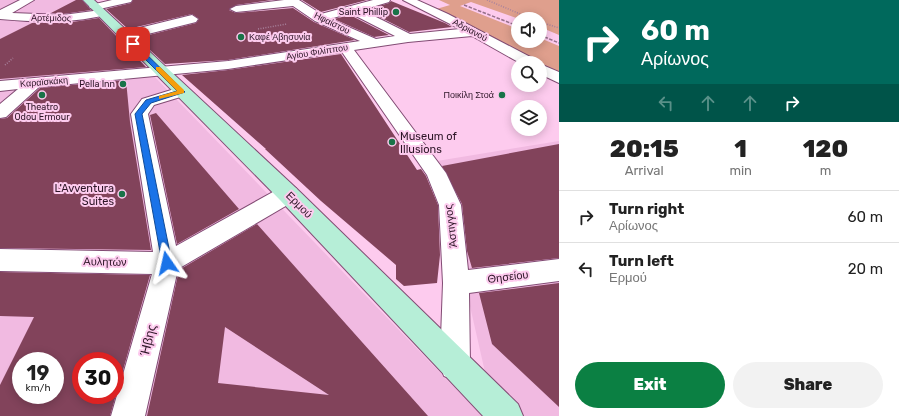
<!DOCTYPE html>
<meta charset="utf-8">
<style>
body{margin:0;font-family:Rubik,sans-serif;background:#f2f2f2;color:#222;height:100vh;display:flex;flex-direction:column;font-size:15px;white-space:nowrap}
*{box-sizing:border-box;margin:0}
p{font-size:13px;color:#767676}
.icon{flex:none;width:22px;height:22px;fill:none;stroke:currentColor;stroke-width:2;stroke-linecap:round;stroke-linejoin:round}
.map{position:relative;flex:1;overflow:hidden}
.side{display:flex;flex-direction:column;background:#fff;width:340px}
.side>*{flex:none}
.hud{background:#00695c;color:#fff;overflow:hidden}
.controls{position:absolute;left:511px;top:12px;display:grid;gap:8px}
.controls a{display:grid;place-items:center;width:36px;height:36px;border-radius:50%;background:#fff;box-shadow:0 2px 10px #0003;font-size:20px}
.speed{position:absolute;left:12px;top:352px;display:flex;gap:8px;font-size:20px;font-weight:700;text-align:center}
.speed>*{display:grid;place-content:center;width:52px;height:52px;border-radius:50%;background:#fff;box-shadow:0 2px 10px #0003;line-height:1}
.speed small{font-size:10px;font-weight:400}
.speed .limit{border:6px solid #d22;background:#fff;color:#111}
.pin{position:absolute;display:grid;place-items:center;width:34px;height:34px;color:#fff;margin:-17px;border-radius:8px;box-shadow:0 2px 6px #0006}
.me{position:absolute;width:44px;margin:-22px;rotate:349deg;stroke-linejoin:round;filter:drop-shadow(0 0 3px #0008)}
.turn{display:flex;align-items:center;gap:14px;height:84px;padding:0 16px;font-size:18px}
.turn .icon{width:52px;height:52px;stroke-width:2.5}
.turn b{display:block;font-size:28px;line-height:34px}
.lanes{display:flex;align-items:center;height:38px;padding:0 16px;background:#0003;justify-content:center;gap:20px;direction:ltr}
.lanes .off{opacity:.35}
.eta{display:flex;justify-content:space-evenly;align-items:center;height:68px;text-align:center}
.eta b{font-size:24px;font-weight:800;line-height:28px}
.cta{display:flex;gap:8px;margin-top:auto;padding:8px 16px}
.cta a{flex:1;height:46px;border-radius:24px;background:#0b8043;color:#fff;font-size:16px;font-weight:800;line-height:46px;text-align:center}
.cta a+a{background:#f2f2f2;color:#222}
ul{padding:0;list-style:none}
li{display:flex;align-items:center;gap:12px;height:52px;padding:0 16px;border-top:1px solid #e0e0e0}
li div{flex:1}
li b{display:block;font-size:15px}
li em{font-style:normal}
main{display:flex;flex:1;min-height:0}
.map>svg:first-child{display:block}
.built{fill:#f1bae1;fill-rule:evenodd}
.green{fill:#df9f8d}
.building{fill:#82435b;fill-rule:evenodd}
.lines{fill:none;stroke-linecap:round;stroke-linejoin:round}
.street-casing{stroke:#824c74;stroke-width:2}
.secondary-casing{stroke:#824c74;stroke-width:2}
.path{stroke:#a8819c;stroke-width:1.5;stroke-dasharray:1 1.5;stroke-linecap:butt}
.street{fill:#fff;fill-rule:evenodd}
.secondary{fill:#b6eed7;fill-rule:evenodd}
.rail{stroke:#95708a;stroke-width:1.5;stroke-dasharray:3.5 1.5;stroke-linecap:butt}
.route{fill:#1a73e8;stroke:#114b97}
.slow{fill:#f59e0b}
.poi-dot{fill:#197348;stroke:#fdcbee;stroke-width:1.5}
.labels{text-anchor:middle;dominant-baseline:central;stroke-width:4;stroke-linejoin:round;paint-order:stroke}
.far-poi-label{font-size:9px;fill:#2c1526;stroke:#fdcbee;text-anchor:end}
.far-street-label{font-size:9px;fill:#2c1526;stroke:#fdcbee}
.poi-label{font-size:11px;fill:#2c1526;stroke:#fdcbee;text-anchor:start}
.street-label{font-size:11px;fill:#2c1526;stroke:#fdcbee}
.near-street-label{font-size:13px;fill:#2c1526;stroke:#fdcbee}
</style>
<main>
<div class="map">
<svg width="559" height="416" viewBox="0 0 559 416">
<rect width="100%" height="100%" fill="#fdcbee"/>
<path class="built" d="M0 0H83L151 73 482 416H0ZM21 361H55V395H21ZM81 361H115V395H81Z
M559 141V416H495L437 161Z"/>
<path class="green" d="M439 0H559V35L540 27V19H519L471 2 460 6 518 29V41H540V38L559 46V75L540 66V63H535L433 10 450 5Z"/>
<path class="building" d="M76 0H82L91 10 63 14 51 13Z
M133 0H272L236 5 229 10 236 13 293 8 314 22 355 40 228 60 165 64 137 38 196 23 199 19 192 14 128 29 106 9 131 3Z
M302 0H367L321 12Z
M391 1 445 23 452 27 409 32 366 10 389 3Z
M350 15 389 35 374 37 334 19Z
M99 18 146 67 0 79V39L32 23H66Z
M341 54 417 170 421 169 426 176 438 205 440 255 437 283 404 286 396 279V265L321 201 265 149H266L182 75 228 70Z
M126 80 130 122 151 250 0 248V119L7 118 40 88Z
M156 113 239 209 177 244 150 115Z
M559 144V258L472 268 467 251 462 204 442 166Z
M257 224 329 305 428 416H147L179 270ZM225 327 329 395 218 383Z
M0 272 150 275 110 416H0V385L34 317 0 316ZM21 361H55V395H21ZM81 361H115V395H81Z
M559 283V407L492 344 479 293Z"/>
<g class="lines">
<defs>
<path id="street" d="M20 0H34L12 13 63 15 101 10 107 13 105 15C70 24 35 22 0 19V10Z
M112 0H132L131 2 95 10 89 7 91 5Z
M284 0H299L321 14 373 0H390L389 2 362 10 410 34 460 29 403 0H417L448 14 536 60 538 63H520L472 36 408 42 354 50 446 173 461 205 468 270 559 259V281L469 293 470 365 466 376 455 380 444 376 440 365 443 283 439 205 427 175 342 52 228 69 39 87 6 117 0 118V104L18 89 0 91V81L228 61 360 41 315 21 293 6 236 12 230 9 236 6ZM350 13 395 36 376 39 330 19Z
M192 15 198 19 196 22 124 40 118 36 119 33Z
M540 64 559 72V83L540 74Z
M181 87 187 89 189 92 187 95 154 105 148 114 176 246 280 188 288 186 296 188 299 194 296 200 178 269 145 416H111L152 274 0 271V249L153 252 131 114 142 99Z"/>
<path id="secondary" d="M83 0H94L296 188 518 404 523 416H483L280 200Z"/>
</defs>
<use href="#street" class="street-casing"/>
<use href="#secondary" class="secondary-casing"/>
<path class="path" d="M487 0 532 19
M540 22 559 28
M258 29 287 24
M5 65 13 58"/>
<use href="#street" class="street"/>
<use href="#secondary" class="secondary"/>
<path class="rail" d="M464 5 518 26
M540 35 559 43"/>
</g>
<path class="route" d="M131 43H135L185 92 151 103 142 114 172 263 170 266H163L162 263 135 114 146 100 177 91 131 45Z"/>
<path class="slow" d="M156 67H160L184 90V93L159 99V96L177 91 156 70Z"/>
<g class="poi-dot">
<circle cx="396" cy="12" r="4"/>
<circle cx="241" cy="37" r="4"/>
<circle cx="123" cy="84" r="4"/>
<circle cx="42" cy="95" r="4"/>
<circle cx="502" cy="95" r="4"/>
<circle cx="392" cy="142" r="4"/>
<circle cx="122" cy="194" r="4"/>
</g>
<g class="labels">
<g class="far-poi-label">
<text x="388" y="12">Saint Phillip</text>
<text x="249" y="37" text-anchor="start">Καφέ Αβησυνία</text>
<text x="115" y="84">Pella Inn</text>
<text x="494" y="95">Ποικίλη Στοά</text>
<text x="42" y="107" text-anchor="middle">Theatro<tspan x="42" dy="10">Odou Ermour</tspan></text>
</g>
<g class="far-street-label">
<text transform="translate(51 18) rotate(1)">Αρτέμιδος</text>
<text transform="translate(332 23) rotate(26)">Ηφαίστου</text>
<text transform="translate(470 30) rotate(28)">Αδριανού</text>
<text transform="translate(317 52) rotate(-9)">Αγίου Φιλίππου</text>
<text transform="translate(44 82) rotate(-5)">Καραϊσκάκη</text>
</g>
<g class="poi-label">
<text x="400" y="136">Museum of<tspan x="400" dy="13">Illusions</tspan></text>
<text x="114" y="188" text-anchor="end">L'Avventura<tspan x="114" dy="13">Suites</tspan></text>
</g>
<g class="street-label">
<text transform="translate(299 205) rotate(45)">Ερμού</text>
<text transform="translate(451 226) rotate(-97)">Άστιγγος</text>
<text transform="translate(105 262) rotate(1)">Αυλητών</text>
<text transform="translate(508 277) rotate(-7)">Θησείου</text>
</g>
<g class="near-street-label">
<text transform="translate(148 340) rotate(-76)">Ήβης</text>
</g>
</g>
</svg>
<div class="controls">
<a><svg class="icon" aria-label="sound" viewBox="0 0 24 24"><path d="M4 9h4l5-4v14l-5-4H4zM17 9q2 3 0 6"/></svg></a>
<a><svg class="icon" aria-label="search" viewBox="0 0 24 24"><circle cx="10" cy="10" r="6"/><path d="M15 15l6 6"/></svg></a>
<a><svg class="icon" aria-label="layers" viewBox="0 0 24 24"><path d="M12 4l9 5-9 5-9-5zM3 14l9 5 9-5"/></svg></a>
</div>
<div class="speed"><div>19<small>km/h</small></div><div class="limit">30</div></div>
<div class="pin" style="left:133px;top:44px;background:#d93025"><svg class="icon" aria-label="arrive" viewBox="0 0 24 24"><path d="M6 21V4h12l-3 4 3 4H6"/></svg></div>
<svg class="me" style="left:167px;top:263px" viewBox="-20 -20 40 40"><path d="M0-17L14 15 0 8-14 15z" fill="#1a73e8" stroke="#fff" stroke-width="4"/></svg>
</div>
<section class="side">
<div class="hud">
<div class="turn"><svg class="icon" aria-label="right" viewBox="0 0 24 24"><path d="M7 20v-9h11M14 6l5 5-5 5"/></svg><div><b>60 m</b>Αρίωνος</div></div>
<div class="lanes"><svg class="icon off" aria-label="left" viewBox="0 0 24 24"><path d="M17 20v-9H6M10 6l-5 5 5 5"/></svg><svg class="icon off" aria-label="ahead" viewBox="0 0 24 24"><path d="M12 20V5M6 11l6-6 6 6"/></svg><svg class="icon off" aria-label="ahead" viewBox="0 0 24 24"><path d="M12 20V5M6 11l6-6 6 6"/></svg><svg class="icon" aria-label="right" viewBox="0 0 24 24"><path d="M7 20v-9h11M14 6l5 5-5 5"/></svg></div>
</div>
<div class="eta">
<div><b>20:15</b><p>Arrival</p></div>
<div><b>1</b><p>min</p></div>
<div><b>120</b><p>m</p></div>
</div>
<ul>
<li><svg class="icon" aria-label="right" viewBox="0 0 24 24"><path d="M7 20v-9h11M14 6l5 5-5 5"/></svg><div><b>Turn right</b><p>Αρίωνος</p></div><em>60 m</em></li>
<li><svg class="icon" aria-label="left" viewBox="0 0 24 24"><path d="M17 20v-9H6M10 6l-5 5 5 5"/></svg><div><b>Turn left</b><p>Ερμού</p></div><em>20 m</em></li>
</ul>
<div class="cta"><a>Exit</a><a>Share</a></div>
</section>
</main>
